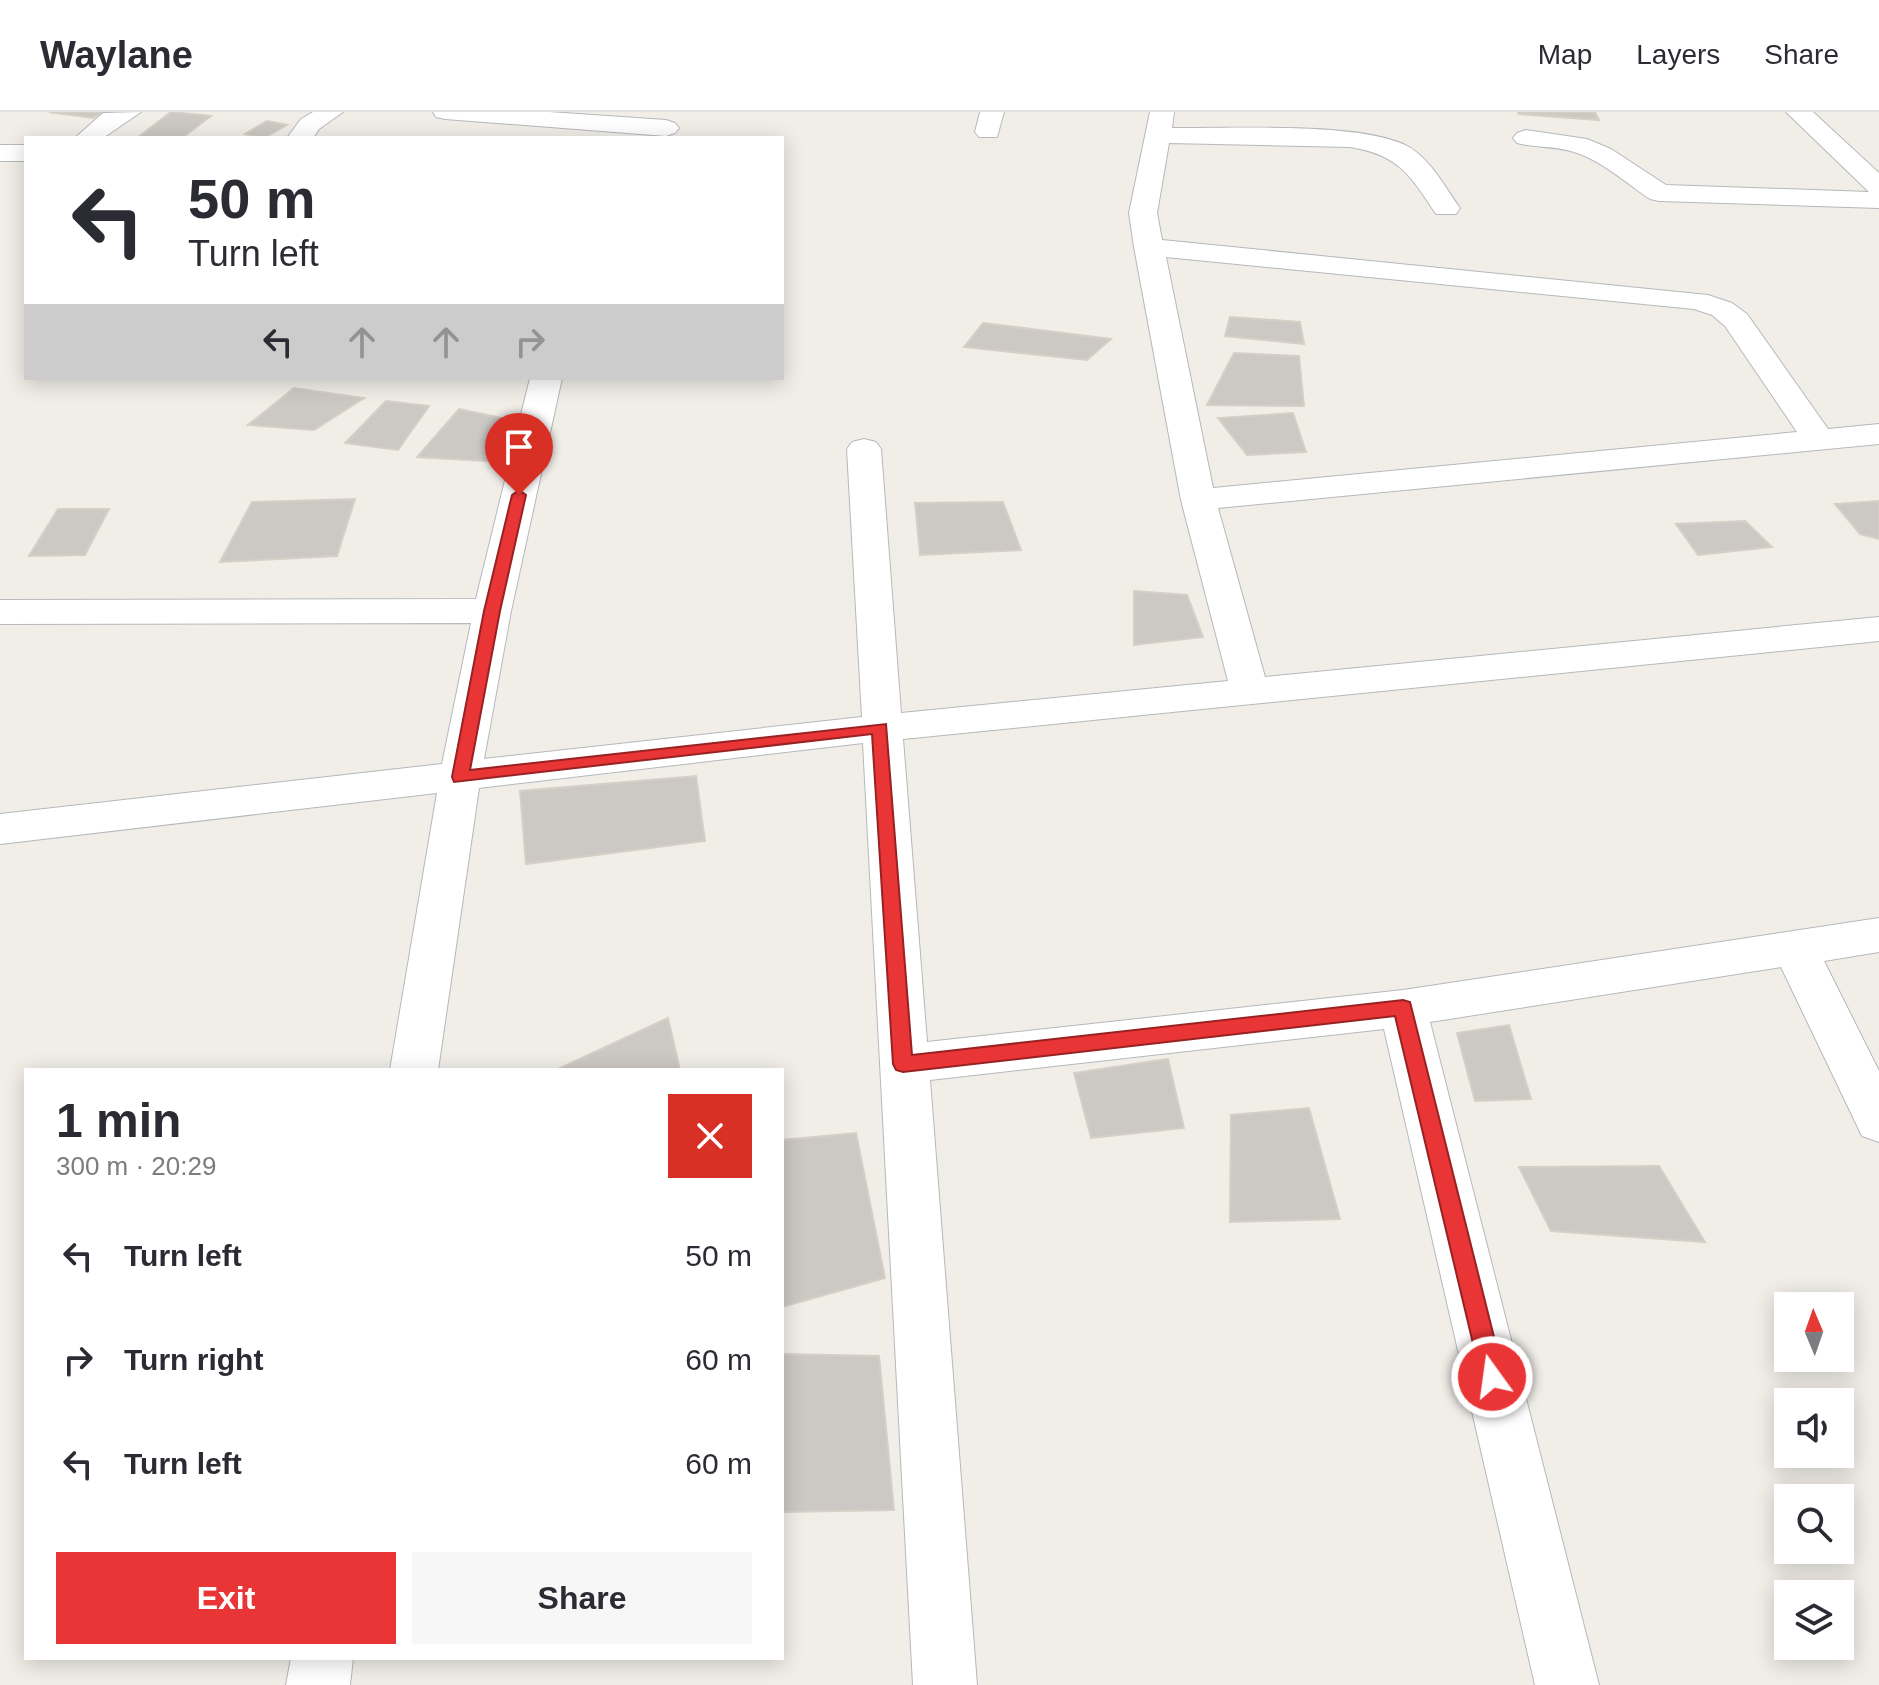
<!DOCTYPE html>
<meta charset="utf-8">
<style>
body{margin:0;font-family:Arial,sans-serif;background:#f7f7f7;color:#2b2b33;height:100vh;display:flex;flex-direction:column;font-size:30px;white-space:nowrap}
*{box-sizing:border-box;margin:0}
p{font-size:26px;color:#7c7c81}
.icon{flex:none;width:44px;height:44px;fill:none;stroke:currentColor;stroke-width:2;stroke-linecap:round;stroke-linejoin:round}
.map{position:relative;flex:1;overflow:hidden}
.side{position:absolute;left:24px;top:956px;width:760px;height:592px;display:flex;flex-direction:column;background:#fff;border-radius:0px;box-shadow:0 4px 20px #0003}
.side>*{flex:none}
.banner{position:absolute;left:24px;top:24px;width:760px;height:244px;border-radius:0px;box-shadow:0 4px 20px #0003;background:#fff;color:#2b2b33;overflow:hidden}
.needle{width:52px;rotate:358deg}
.controls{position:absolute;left:1774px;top:1180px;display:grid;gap:16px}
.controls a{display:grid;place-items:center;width:80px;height:80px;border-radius:0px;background:#fff;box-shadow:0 4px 20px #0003;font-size:40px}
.pin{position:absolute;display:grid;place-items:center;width:68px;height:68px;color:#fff;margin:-82px -34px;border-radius:50% 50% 50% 0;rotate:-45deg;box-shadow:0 0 8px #0007}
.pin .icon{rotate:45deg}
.me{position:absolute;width:88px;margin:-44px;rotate:346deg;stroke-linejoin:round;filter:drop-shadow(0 0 6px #0008)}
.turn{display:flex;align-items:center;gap:28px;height:168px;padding:0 32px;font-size:36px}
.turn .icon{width:104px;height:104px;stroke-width:2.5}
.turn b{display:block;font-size:56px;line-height:68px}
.lanes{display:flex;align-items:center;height:76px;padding:0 32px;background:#0003;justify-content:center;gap:40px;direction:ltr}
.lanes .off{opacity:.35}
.round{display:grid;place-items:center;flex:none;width:84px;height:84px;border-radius:0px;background:#f7f7f7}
.overview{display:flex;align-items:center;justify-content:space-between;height:136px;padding:0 32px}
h1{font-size:48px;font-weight:700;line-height:60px}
.cta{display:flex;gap:16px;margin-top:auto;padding:16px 32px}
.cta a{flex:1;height:92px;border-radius:0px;background:#ea3536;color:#fff;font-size:32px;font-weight:700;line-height:92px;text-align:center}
.cta a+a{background:#f7f7f7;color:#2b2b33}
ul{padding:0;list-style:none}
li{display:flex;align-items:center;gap:24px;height:104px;padding:0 32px}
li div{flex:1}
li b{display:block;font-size:30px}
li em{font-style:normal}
header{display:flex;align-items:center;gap:48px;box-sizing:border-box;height:112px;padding:0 40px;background:#fff;border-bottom:2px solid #e1e1e2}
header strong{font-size:38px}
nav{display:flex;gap:44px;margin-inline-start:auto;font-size:28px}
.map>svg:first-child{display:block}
.building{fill:#ccc9c5;stroke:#d6cfc6;stroke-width:2}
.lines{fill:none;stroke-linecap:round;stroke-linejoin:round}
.minor-casing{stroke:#b5b8bc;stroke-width:2}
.minor{fill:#fff;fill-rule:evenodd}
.route{fill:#ea3536;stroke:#982223;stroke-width:2}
</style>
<header>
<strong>Waylane</strong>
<nav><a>Map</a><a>Layers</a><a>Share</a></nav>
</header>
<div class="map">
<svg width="1879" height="1573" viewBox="0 0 1879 1573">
<rect width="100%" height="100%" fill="#f1eee8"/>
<path class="building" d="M49 0H103L93 6Z
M171 0 211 4 182 26H137Z
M1518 0H1595L1599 8 1519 2Z
M267 9 287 13 264 26 245 22Z
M1230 205 1300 210 1304 232 1225 224Z
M983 211 1111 227 1087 248 964 235Z
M1234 241 1299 244 1304 294 1207 293Z
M294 276 364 286 314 318 248 313Z
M386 289 429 294 398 338 345 331Z
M459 297 506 307 487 349 417 345Z
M1293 301 1306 340 1247 343 1218 306Z
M355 387 337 444 220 450 252 390Z
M1879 389V427L1860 422 1835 392Z
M1003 390 1021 438 920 443 915 391Z
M58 397H109L85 443 29 444Z
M1745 409 1772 435 1698 443 1676 412Z
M1134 479 1187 483 1203 525 1134 533Z
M696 664 705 729 526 752 520 679Z
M668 906 680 958H556Z
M1509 913 1531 987 1475 989 1457 921Z
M1168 947 1184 1016 1091 1026 1074 961Z
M1309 996 1340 1107 1230 1110 1231 1003Z
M856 1021 885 1166 782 1195V1028Z
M1659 1054 1705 1130 1551 1119 1519 1055Z
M782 1242 879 1244 894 1398 782 1400Z"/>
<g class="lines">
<defs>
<path id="minor" d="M141 0 103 26H75L103 1Z
M313 0H343L319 17 313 26H287L301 7Z
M433 0H549L666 8 675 11 679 16 675 21 666 24 445 7 436 5Z
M980 0H1004L997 25H979L975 20Z
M1150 0H1174L1172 16C1229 17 1363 9 1409 35 1431 48 1445 75 1460 96L1456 102H1436C1410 63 1399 43 1350 35L1169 31 1157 101 1162 128 1708 183 1732 191 1747 202 1828 317 1879 312V332L1218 396 1265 565 1879 505V529L903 627 927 930 1403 878 1879 806V840L1824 849 1879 959V1030L1862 1024 1781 855 1430 910 1599 1573H1535L1384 917 930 968 977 1573H913L863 631 479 676 438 958H390L437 681 0 732V702L442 652 471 511 0 512V488L476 487 530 266H562L511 499 484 647 862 605 847 337 852 330 864 327 876 330 881 337 901 601 1228 569 1181 388 1134 135 1129 101ZM1166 145 1694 197 1712 203 1725 214 1797 320 1213 376Z
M1786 0H1813L1879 61V96L1659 89 1650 87C1626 71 1601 48 1574 40 1556 34 1535 36 1517 31L1513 26 1517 21 1526 18 1587 27 1611 37 1666 73 1869 80Z
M0 33H26V49H0Z
M291 1546H353L350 1573H286Z"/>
</defs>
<use href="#minor" class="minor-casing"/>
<use href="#minor" class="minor"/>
</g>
<path class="route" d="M519 378 526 383 500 499 470 658 886 612 912 943 1403 888 1410 890 1504 1265 1500 1273 1492 1276 1484 1273 1481 1265 1395 904 903 960 896 958 893 952 872 622 454 670 452 665 484 499 512 383Z"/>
</svg>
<div class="controls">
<a><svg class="needle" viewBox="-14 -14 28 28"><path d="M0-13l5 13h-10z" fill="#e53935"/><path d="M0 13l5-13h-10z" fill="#7c7c81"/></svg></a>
<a><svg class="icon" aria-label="sound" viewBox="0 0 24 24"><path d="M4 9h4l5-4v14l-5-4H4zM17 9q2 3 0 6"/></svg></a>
<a><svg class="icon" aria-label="search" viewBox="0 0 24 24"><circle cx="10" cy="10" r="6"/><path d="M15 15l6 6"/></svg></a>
<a><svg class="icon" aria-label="layers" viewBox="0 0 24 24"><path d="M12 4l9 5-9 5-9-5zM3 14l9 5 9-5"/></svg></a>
</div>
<div class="pin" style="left:519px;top:383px;background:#d93025"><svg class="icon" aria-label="arrive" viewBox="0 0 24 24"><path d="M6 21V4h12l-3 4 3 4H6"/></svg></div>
<svg class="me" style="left:1492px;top:1265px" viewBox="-20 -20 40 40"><circle r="17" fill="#ea3536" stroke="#fff" stroke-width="3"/><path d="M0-11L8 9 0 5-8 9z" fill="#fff"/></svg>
<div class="banner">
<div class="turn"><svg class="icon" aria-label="left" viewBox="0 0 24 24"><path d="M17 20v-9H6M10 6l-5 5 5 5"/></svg><div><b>50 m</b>Turn left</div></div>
<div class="lanes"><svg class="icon" aria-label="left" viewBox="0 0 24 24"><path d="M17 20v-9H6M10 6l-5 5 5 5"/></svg><svg class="icon off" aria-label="ahead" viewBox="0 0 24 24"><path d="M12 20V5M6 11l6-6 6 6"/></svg><svg class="icon off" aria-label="ahead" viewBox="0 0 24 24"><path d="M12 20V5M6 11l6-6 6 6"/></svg><svg class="icon off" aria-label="right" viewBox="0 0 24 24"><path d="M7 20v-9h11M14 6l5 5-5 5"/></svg></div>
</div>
<section class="side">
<div class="overview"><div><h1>1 min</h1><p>300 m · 20:29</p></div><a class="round" style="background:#d93025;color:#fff"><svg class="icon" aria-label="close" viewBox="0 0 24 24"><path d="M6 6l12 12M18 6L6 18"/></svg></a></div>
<ul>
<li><svg class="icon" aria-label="left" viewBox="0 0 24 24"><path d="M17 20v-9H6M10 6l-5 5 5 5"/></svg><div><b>Turn left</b></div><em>50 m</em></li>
<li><svg class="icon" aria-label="right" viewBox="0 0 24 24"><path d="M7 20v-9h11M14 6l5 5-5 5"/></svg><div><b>Turn right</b></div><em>60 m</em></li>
<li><svg class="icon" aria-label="left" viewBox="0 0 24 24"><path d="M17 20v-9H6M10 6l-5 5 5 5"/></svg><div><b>Turn left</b></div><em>60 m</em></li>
</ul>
<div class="cta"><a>Exit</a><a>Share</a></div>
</section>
</div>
